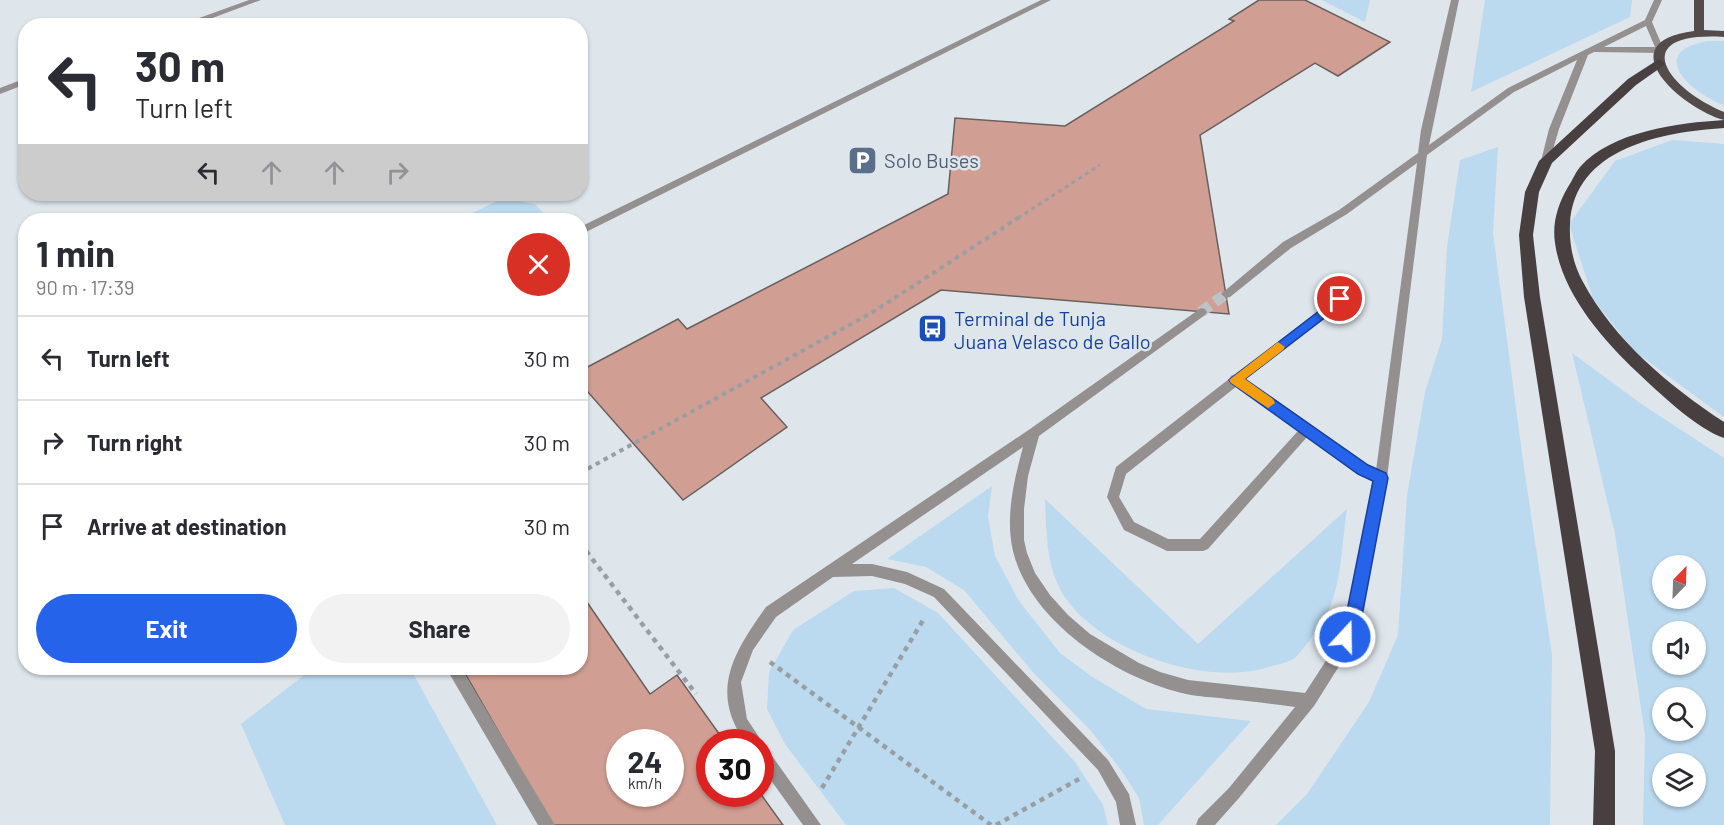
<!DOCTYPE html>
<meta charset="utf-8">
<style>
body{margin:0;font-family:Barlow,sans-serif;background:#f2f2f3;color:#2b2b33;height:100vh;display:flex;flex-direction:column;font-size:22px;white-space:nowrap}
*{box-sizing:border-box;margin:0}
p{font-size:20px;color:#7c7c81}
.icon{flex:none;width:33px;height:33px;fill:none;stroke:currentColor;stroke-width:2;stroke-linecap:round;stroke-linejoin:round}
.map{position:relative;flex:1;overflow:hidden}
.side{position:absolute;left:18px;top:213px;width:570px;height:462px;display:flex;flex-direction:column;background:#fff;border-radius:24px;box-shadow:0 2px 4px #0004}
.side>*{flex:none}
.top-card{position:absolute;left:18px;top:18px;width:570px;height:183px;border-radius:24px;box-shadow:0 2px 4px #0004;background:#fff;color:#2b2b33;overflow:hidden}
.needle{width:39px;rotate:23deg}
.fabs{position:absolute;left:1652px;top:555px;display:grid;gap:12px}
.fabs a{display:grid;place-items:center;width:54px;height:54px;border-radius:50%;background:#fff;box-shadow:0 2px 4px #0004;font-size:30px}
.speed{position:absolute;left:606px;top:729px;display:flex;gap:12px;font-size:30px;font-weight:700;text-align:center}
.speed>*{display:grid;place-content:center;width:78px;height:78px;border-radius:50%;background:#fff;box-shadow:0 2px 4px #0004;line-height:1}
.speed small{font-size:15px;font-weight:400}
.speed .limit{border:9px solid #d22;background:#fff;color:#111}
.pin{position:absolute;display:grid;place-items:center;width:51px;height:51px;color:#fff;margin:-26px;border:3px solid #fff;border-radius:50%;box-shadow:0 2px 6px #0007}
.me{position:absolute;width:66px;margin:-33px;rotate:21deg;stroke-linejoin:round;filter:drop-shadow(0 0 4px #0008)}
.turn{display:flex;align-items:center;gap:21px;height:126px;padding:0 18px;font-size:27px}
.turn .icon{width:78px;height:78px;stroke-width:2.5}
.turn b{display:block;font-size:42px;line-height:51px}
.lanes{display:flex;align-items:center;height:57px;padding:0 18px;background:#0003;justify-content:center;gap:30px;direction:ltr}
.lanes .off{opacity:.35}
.round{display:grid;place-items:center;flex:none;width:63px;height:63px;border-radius:32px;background:#f2f2f3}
.head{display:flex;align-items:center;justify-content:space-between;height:102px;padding:0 18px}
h1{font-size:36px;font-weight:700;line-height:45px}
.primary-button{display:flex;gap:12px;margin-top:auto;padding:12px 18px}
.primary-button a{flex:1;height:69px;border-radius:36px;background:#2563eb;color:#fff;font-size:24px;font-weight:700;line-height:69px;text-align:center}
.primary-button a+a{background:#f2f2f3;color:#2b2b33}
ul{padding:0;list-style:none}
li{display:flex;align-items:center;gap:18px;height:84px;padding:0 18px;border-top:2px solid #e1e1e2}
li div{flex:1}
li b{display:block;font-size:22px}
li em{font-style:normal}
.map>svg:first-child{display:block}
.green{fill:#bbd9ef;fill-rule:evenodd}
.building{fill:#d19e93;stroke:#68605e;stroke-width:1.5;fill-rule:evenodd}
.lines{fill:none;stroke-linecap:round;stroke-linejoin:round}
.minor-tunnel{stroke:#bdc4c9;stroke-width:11;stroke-dasharray:11 6;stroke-linecap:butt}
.path-far2{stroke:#989ea2;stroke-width:3;stroke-dasharray:4 4;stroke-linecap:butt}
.path-far1{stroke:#989ea2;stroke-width:4;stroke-dasharray:4.5 4.5;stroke-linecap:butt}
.path{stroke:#989ea2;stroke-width:4.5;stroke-dasharray:5 5;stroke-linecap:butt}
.service{fill:#949090;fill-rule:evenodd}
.minor{fill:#949090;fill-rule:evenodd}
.primary{fill:#534c4b;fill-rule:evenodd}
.trunk{fill:#484040;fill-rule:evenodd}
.route{fill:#2563eb;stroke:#184099;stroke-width:1.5}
.slow{fill:#f59e0b}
.labels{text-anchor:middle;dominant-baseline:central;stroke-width:5;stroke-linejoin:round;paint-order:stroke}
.service-label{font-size:20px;fill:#4e5e75;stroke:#dee6ec;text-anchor:start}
.transit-label{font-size:20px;fill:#164399;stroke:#dee6ec;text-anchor:start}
</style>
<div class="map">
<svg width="1724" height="825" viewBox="0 0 1724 825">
<rect width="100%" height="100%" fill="#dee6ec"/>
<path class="green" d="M1322 0H1370L1365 22Z
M1485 0H1632L1630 17 1471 92Z
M1708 41H1724V105C1691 93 1645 52 1708 41Z
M1672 140 1724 144V417L1634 351 1593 299 1569 224 1615 161Z
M1498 147 1493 233 1523 461 1552 655 1550 825H1276L1307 794 1369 702 1398 635 1407 495 1425 392 1442 339 1447 247 1460 160Z
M503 198 535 204 543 213 542 220H458Z
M1572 353 1643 405 1724 458V825H1643L1645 735 1615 534ZM1662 566H1695V598H1662ZM1662 632H1695V664H1662ZM1662 698H1695V730H1662ZM1662 764H1695V796H1662Z
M992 486 988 517 995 556 1019 601 1060 653 1091 676 1146 709 1251 721 1158 825H1144L1139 798 1121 770 1092 732 1031 670 964 590 926 567 887 559Z
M1045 499 1198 644 1347 509C1342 540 1342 577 1330 607 1325 620 1306 646 1297 656 1292 662 1279 664 1272 666 1210 688 1105 653 1067 600 1045 569 1047 535 1045 499Z
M894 588 938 613 1075 762 1103 805 1108 825H846L785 744 767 709 769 672 793 630 854 591Z
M299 668H410L497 825H285L241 724 303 676Z"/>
<path class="building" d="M1259 0H1305L1390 42 1338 76 1315 63 1200 135 1229 314 941 290 761 398 787 427 683 500 580 383V371L678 319 687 329 948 194 955 118 1065 126 1234 21 1229 19Z
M580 592 650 694 677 675 725 742H710V794L760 793 783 825H552L462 668H580ZM620 742H670V794H620Z"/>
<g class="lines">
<path class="minor-tunnel" d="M1201 312 1226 294"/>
<path class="path-far2" d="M1018 218 1100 165"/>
<path class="path-far1" d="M580 473 873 312 1021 216"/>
<path class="path" d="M580 543 696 694
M770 662 991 825
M822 788 925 617
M996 825 1079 779"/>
<path class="service" d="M1041 0H1051L580 235V227Z
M1340 295 1344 296 1345 299 1344 302 1245 380 1367 465 1385 474 1387 478 1385 482 1381 483 1359 473 1307 437 1208 549 1203 551H1167L1124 530 1107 497 1116 467 1229 379 1231 376 1235 374ZM1237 386 1298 431 1200 539H1168L1134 522 1119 497 1126 474Z
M446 668H461L555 825H538Z"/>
<path class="minor" d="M249 0H261L191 26H177Z
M1451 0H1459L1429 145 1508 88 1645 20 1654 0H1662L1652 22 1664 50 1660 53 1594 52 1588 55 1559 129 1549 163H1543L1541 161 1549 129 1577 60 1514 92 1427 155 1387 478 1361 616 1341 663 1314 706 1239 798 1215 825H1196L1198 819 1229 788 1295 707C1272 704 1249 701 1227 699 1213 697 1199 697 1186 694 1118 679 1030 622 1013 551 1005 517 1014 480 1023 447L852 564H872L907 572 944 589 1108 760 1129 794 1136 825H1120L1116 802 1098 770 934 597 905 584 872 576 833 577 776 617 753 650 741 682 747 719 759 737 761 744 765 746 821 825H803L760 765V742H745C709 691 734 652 766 607L1030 429 1201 308 1205 309 1207 312 1205 315 1039 436 1028 476 1024 509V540L1027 553 1035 573 1050 595 1068 615 1090 634 1139 663 1160 672 1188 680 1305 693 1331 653 1347 616 1375 478 1417 163 1347 214 1291 248 1230 297 1226 298 1221 294 1283 242 1339 210 1418 153 1421 130ZM1646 26 1655 47H1604Z
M26 78V84L0 94V88Z"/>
<path class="primary" d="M1694 0H1704V30L1724 31V37C1628 31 1664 87 1724 112V120C1681 108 1607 42 1694 31Z"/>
<path class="trunk" d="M1659 59 1665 63 1663 66 1636 85 1552 163 1539 192 1533 235 1540 297 1615 751V825H1593L1595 751 1524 297 1519 235 1525 192 1539 161 1628 79Z
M1724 120V128C1662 132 1574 148 1570 224 1569 244 1573 264 1583 282 1614 340 1669 386 1724 422V438C1697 429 1658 392 1637 372 1602 339 1562 293 1555 243 1552 223 1558 204 1568 187 1572 181 1575 173 1580 167 1612 131 1678 123 1724 120Z"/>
</g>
<path class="route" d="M1340 295 1346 299 1344 303 1245 379 1368 465 1386 473 1388 478 1362 616 1351 642 1345 645 1340 642 1337 637 1346 616 1373 481 1358 474 1231 383 1229 380Z"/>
<path class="slow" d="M1278 342 1285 347 1283 350 1245 379 1273 399 1275 403 1268 408 1231 383 1229 380Z"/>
<defs>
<symbol id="parking-square" viewBox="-11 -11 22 22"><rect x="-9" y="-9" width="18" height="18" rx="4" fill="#5c6f8a" stroke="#dee6ec"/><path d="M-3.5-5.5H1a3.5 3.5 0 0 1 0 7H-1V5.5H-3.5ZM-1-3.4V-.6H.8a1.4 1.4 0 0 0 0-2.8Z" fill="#fff"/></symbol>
<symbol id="bus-square" viewBox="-11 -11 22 22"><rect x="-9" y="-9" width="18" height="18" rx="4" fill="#1a4fb4" stroke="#dee6ec"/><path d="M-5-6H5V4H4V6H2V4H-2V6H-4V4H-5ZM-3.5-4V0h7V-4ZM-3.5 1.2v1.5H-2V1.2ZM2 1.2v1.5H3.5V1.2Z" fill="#fff"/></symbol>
</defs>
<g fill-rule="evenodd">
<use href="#parking-square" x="846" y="144" width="33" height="33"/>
<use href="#bus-square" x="916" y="312" width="33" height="33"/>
</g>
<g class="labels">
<g class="service-label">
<text x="884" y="160">Solo Buses</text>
</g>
<g class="transit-label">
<text x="954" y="318">Terminal de Tunja<tspan x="954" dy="23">Juana Velasco de Gallo</tspan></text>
</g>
</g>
</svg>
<div class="fabs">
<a><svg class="needle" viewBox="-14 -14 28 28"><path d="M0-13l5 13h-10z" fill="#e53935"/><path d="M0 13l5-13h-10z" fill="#7c7c81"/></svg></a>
<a><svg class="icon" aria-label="sound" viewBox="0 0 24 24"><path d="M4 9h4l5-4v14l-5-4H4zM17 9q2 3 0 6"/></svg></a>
<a><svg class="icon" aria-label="search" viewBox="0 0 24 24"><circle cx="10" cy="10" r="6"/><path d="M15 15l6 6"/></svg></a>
<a><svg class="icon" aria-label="layers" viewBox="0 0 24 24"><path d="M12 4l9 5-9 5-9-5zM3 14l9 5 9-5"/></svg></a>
</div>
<div class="speed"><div>24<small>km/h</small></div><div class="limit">30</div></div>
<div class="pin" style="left:1340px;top:299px;background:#d93025"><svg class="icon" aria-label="arrive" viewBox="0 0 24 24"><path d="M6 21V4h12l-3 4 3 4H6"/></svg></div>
<svg class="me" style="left:1345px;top:637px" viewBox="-20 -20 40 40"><circle r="17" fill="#2563eb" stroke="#fff" stroke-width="3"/><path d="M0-11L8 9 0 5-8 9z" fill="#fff"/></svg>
<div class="top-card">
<div class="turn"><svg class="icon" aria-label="left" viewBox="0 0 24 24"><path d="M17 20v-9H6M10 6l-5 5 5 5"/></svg><div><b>30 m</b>Turn left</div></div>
<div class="lanes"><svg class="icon" aria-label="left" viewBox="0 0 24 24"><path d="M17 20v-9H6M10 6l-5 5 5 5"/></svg><svg class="icon off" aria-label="ahead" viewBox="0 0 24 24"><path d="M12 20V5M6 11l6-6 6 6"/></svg><svg class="icon off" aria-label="ahead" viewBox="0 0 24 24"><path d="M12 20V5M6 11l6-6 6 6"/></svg><svg class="icon off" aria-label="right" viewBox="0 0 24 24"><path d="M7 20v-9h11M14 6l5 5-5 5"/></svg></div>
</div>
<section class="side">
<div class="head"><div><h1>1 min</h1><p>90 m · 17:39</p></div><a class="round" style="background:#d93025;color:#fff"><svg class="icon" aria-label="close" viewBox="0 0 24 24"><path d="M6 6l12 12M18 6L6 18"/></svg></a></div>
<ul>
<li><svg class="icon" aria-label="left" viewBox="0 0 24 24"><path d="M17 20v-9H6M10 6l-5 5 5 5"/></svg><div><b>Turn left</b></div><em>30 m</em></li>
<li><svg class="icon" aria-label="right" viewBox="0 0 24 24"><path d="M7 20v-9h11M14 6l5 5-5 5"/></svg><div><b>Turn right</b></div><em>30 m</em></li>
<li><svg class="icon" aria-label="arrive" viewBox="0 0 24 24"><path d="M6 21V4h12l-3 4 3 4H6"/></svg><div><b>Arrive at destination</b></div><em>30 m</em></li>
</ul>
<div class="primary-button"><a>Exit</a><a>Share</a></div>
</section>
</div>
